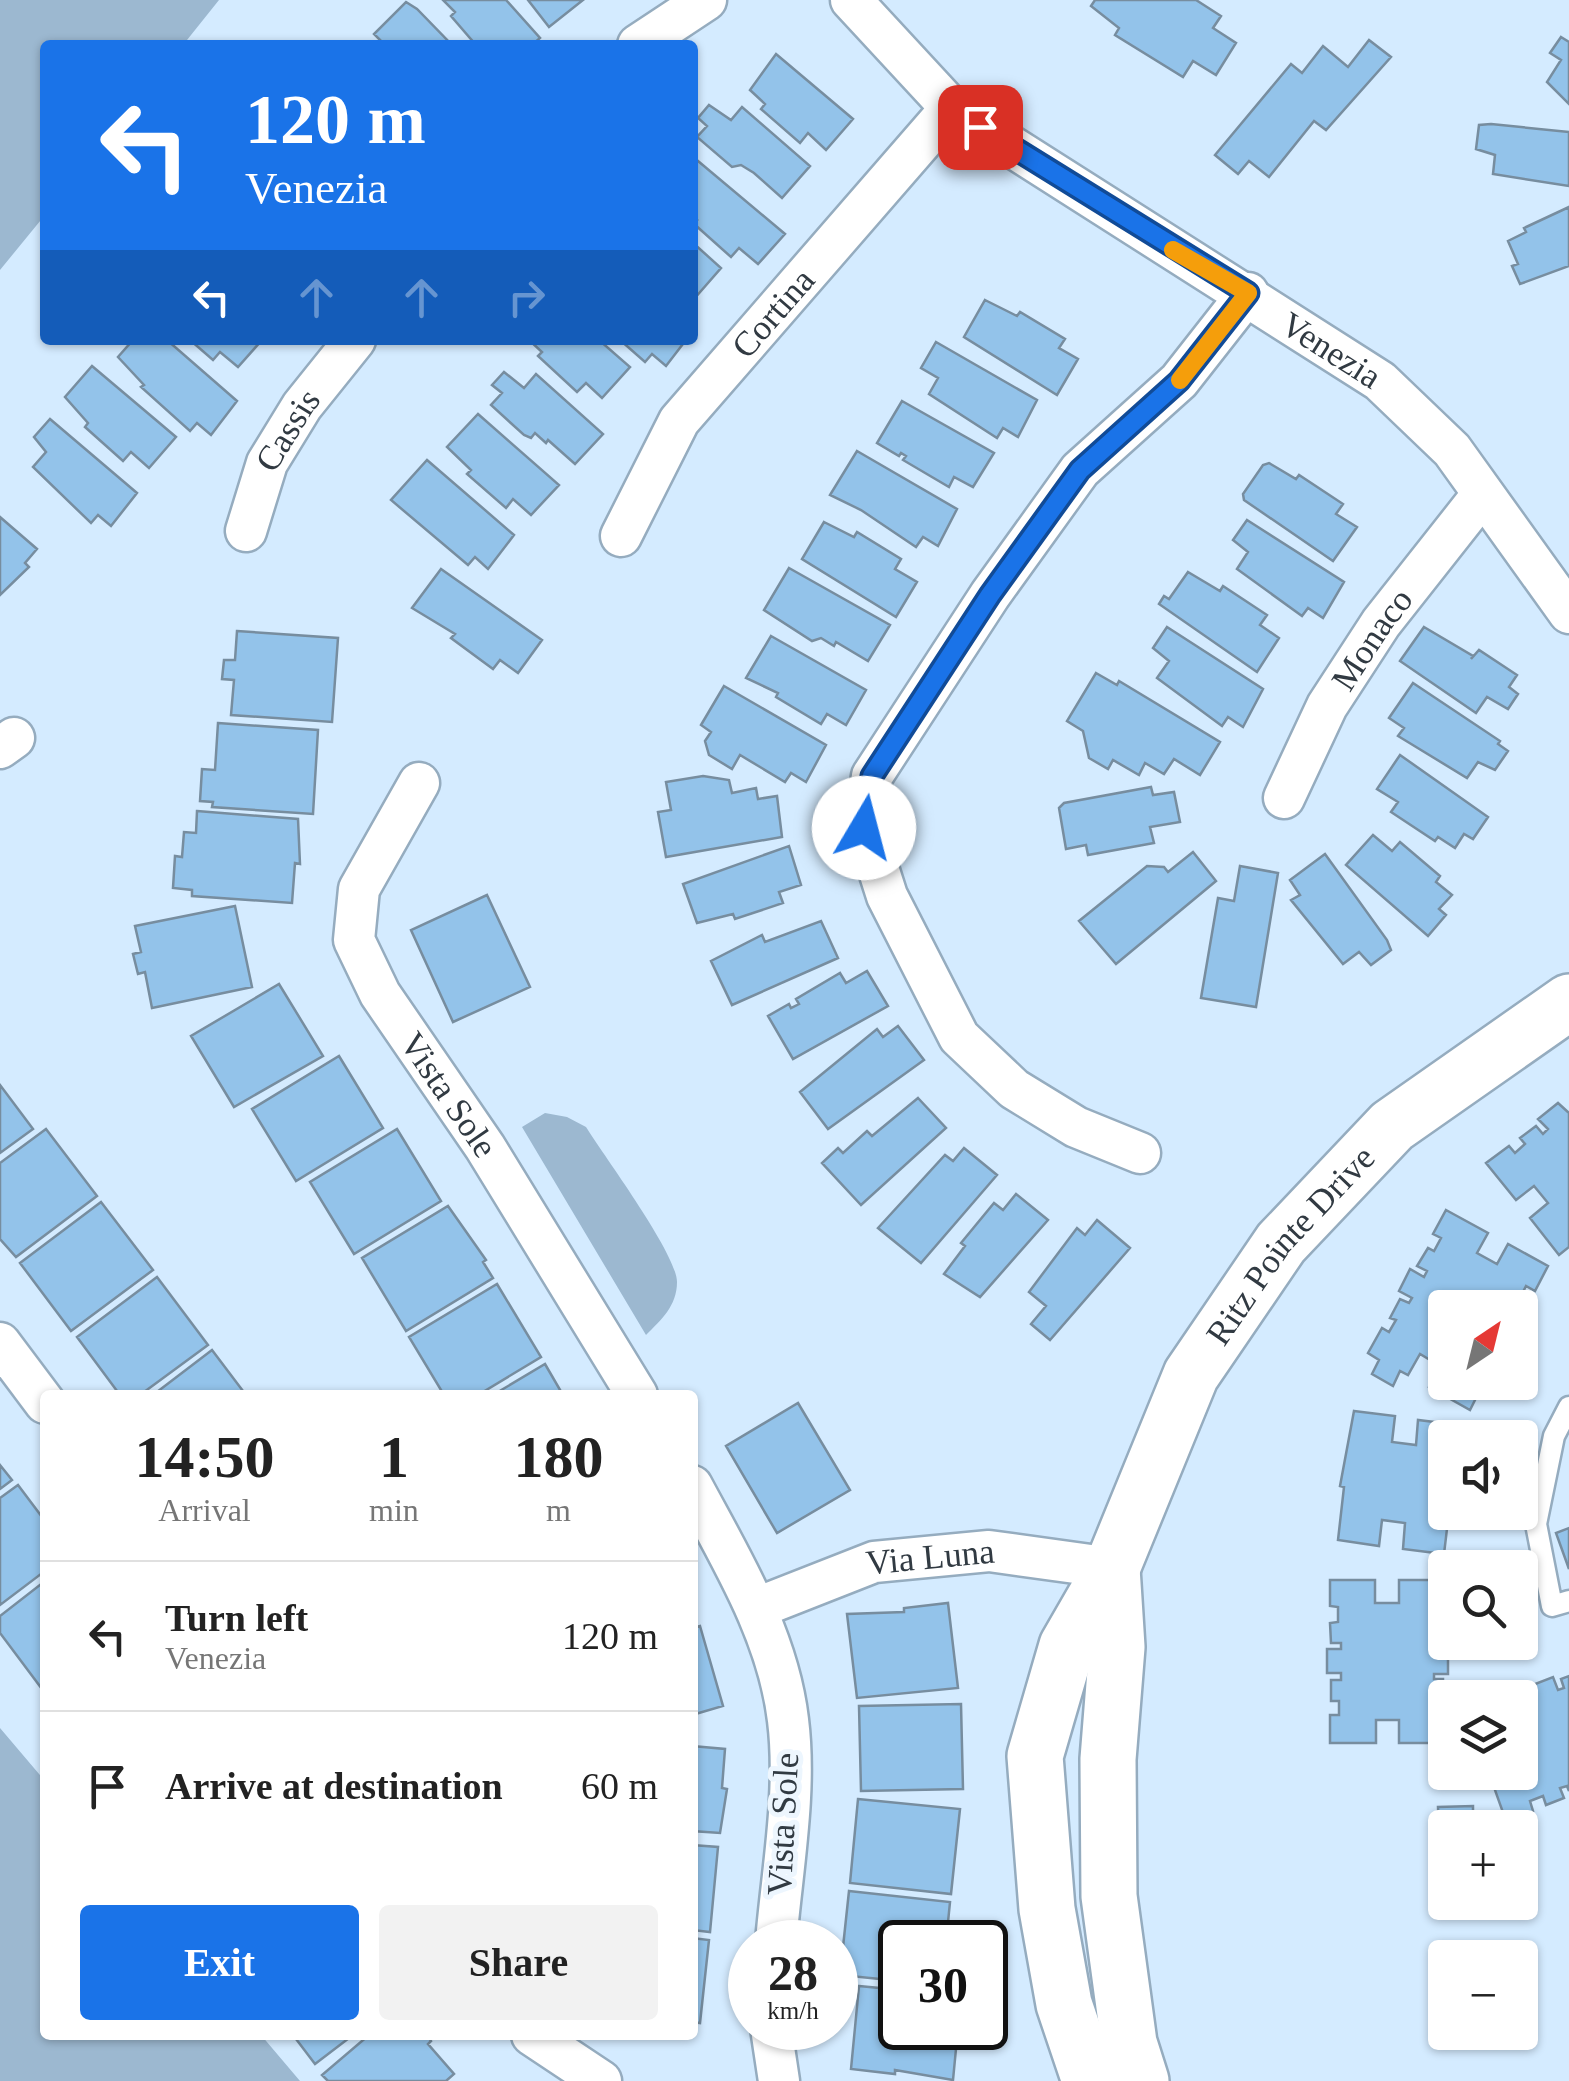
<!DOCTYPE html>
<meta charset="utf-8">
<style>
body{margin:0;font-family:"Times New Roman",serif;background:#f2f2f2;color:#222;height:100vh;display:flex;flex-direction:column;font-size:38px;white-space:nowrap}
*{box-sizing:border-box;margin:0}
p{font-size:32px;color:#767676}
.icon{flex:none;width:55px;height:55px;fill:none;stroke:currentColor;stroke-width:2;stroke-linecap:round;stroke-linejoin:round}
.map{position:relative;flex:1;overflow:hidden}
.details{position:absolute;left:40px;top:1390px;width:658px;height:650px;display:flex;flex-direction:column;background:#fff;border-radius:10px;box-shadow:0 2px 8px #0004}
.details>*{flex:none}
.top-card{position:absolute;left:40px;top:40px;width:658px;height:305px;border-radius:10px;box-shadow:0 2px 8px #0004;background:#1a73e8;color:#fff;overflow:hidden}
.needle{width:65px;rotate:35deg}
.tools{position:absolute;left:1428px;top:1290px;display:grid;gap:20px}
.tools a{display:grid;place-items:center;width:110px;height:110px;border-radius:10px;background:#fff;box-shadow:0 2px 8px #0004;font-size:50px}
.speed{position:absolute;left:728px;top:1920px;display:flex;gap:20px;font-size:50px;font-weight:700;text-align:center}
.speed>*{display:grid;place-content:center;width:130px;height:130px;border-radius:50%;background:#fff;box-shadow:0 2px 8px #0004;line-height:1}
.speed small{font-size:25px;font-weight:400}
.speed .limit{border:5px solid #111;border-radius:15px;background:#fff;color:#111}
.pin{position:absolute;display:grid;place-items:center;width:85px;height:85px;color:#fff;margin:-42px;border-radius:20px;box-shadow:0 5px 15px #0006}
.me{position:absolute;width:110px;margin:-55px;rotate:8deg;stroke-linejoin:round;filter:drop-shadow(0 0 8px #0008)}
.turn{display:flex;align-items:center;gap:35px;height:210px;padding:0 40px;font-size:45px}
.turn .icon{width:130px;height:130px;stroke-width:2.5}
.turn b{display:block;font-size:70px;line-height:85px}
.lanes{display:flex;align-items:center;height:95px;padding:0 40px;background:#0003;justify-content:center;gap:50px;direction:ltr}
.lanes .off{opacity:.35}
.eta{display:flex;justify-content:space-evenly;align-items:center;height:170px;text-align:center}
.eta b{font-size:60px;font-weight:700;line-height:70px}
.button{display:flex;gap:20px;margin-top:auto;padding:20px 40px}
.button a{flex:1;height:115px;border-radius:10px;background:#1a73e8;color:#fff;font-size:40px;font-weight:700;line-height:115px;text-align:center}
.button a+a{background:#f2f2f2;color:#222}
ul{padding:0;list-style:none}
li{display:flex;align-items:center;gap:30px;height:150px;padding:0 40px;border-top:2px solid #e0e0e0}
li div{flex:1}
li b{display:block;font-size:38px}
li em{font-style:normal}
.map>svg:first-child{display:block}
.green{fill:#9cb8d0}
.building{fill:#93c3ea;stroke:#778d9f;stroke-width:2.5}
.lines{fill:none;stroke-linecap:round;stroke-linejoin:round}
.lane-casing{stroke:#95acbf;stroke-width:25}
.street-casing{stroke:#95acbf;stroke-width:45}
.secondary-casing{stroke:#95acbf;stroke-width:60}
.lane{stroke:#fff;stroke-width:20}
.street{stroke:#fff;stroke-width:40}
.secondary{stroke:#fff;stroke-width:55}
.route-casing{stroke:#114b97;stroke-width:25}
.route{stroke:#1a73e8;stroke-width:18}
.slow{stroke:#f59e0b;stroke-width:18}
.labels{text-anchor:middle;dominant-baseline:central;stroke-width:10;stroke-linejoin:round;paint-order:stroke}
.street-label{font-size:35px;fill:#313a42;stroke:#edf6fe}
</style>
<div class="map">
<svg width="1569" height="2081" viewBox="0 0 1569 2081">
<rect width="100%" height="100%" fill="#d4ebff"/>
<path class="green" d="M0 0H219L183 45H45V215L0 270Z
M545 1113 567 1117 586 1127C604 1156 677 1254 677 1282 677 1306 661 1320 646 1335L522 1127Z
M0 1728 45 1781V2035H261L300 2081H0Z"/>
<path class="building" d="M443 0H506L540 38 532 45H476L451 16 455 12Z
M528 0H583L549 27Z
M1095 0H1196L1221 16 1213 28 1236 43 1216 75 1193 61 1183 77 1115 35 1119 28 1091 6Z
M406 2 417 9 452 45H385L374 34Z
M1561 37 1569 42V104L1547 82 1561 60 1550 53Z
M1369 40 1391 57 1326 130 1314 121 1269 177 1249 161 1238 174 1215 155 1291 64 1302 73 1323 46 1348 67Z
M776 54 853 119 826 150 808 133 800 143 761 109 765 104 750 90Z
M709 105 731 120 742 107 810 166 782 198 754 173 741 165 732 167 697 137 707 126 698 118Z
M1491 124 1569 132V186L1493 174 1495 155 1476 149 1479 125Z
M698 161 785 234 758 264 739 248 731 257 693 223 697 220 692 216V168Z
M1569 207V266L1520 284 1512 266 1518 264 1508 241 1526 232 1524 228Z
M692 242 721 268 694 299 692 297Z
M985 300 1017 316 1020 312 1065 339 1059 348 1078 359 1057 395 964 337Z
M133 340H167L237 401 211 435 197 423 190 431 141 387 144 385 118 357Z
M190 340H262L238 367 220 352 213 360Z
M529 340H599L630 367 602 398 586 383 577 392 538 356 542 352Z
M620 340H686L666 366 652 354 645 362Z
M936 342 1037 400 1018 437 1003 428 997 438 929 394 938 378 921 368Z
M92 366 176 437 149 468 131 452 123 461 85 427 88 423 65 397Z
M504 372 524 388 536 374 603 434 575 464 548 440 546 443 535 433 531 438 524 435 491 405 502 393 492 385Z
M902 401 994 453 973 487 954 477 949 487 903 460 906 456 901 453 899 456 877 443Z
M478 414 559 485 531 515 513 499 506 508 467 474 471 470 447 447Z
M50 419 137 493 111 526 98 515 91 523 33 467 46 452 34 437Z
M857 451 957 509 938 546 923 537 916 547 861 510 830 495Z
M427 460 514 535 488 569 475 557 468 565 391 500Z
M1269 463 1296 479 1299 475 1343 504 1336 514 1357 527 1333 561 1244 500 1243 494 1263 465Z
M0 517 37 549 25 563 29 567 0 595Z
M1247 520 1344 582 1323 618 1308 608 1302 616 1237 569 1248 552 1233 540Z
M824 522 854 537 857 532 901 559 895 569 917 582 896 617 802 559Z
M789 568 890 625 868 661 836 642 834 646 821 638 812 641 764 610Z
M441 569 542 640 518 673 500 660 493 669 451 638 455 634 412 608Z
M1188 572 1220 591 1223 586 1267 615 1260 625 1279 638 1257 672 1159 604 1164 596 1169 599Z
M1167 627 1263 689 1243 727 1228 717 1222 726 1157 678 1169 661 1153 648Z
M1424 627 1473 656 1471 659 1479 650 1517 675 1509 687 1518 694 1508 709 1487 697 1476 713 1400 661Z
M237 631 338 638 332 722 231 715 234 680 222 679 224 660H235Z
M771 636 866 690 846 725 827 714 821 724 776 697 778 693 746 678Z
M1096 673 1117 685 1119 681 1220 742 1200 775 1174 759 1164 774 1145 763 1139 775 1113 760 1108 769 1089 758 1083 731 1067 721Z
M1413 683 1500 741 1498 744 1508 751 1495 770 1478 762 1467 778 1398 736 1404 728 1389 718Z
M724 686 826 745 806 782 791 773 785 782 740 755 732 769 709 755 705 741 711 732 701 725Z
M218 723 318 730 313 814 212 807 213 802 200 801 202 769 215 770Z
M1400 755 1488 817 1473 839 1464 834 1455 848 1438 837 1435 841 1391 812 1398 802 1377 789Z
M703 776 729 780 732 793 756 788 758 799 777 796 782 837 666 857 658 812 671 810 666 782Z
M1151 787 1153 795 1174 792 1180 822 1150 827 1154 843 1088 855 1086 845 1066 849 1059 808 1064 803Z
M197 811 298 819 300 864 295 863 292 903 192 896V890L173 888 175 856 182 857 184 832 196 833Z
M1373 835 1392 851 1400 842 1440 876 1436 882 1452 895 1439 909 1446 915 1428 936 1346 865Z
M789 846 801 885 779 892 783 903 735 919 733 914 697 923 683 884Z
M1193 852 1216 881 1116 964 1079 921 1147 866 1164 867 1168 872Z
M1325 854 1387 940 1391 950 1371 965 1359 952 1343 964 1291 900 1300 895 1290 880Z
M1240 866 1278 873 1256 1007 1201 998 1218 898 1234 901Z
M487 895 530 987 453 1022 411 930Z
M235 906 252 987 152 1008 145 972 138 974 133 954 141 952 135 926Z
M821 921 838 958 732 1005 711 961 762 935 765 942Z
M867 971 888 1006 793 1059 768 1016 789 1004 791 1008 799 1004 796 999 840 973 846 983Z
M279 984 323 1056 234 1107 191 1036Z
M898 1026 924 1060 828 1129 800 1092 877 1029 883 1037Z
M339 1056 383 1128 296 1181 252 1109Z
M0 1085 33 1129 0 1153Z
M918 1098 946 1128 861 1205 822 1163 838 1148 843 1153 867 1131 872 1136Z
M1558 1103 1569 1113V1247L1559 1255 1530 1218 1548 1203 1534 1186 1516 1200 1486 1163 1509 1146 1515 1153 1525 1144 1520 1138 1536 1126 1543 1134 1548 1129 1538 1119Z
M46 1129 97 1196 16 1257 0 1239V1163Z
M397 1129 441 1201 354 1254 310 1182Z
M964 1148 997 1175 921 1263 878 1228 945 1155 953 1161Z
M1016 1194 1048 1220 980 1297 944 1274 965 1246 961 1243 994 1203 1003 1210Z
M101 1202 153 1270 71 1331 20 1263Z
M448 1206 486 1260 483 1262 493 1278 406 1331 362 1258Z
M1446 1210 1488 1233 1477 1253 1497 1264 1508 1244 1548 1266 1535 1291 1526 1286 1520 1298 1526 1302 1520 1313V1308H1445V1382L1483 1384 1470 1410 1429 1387 1440 1366 1420 1354 1408 1375 1400 1371 1393 1386 1372 1374 1379 1360 1368 1353 1382 1328 1389 1332 1396 1320 1390 1318 1400 1299 1409 1303 1412 1298 1399 1291 1410 1269 1424 1277 1427 1271 1417 1266 1428 1248 1434 1251 1441 1238 1433 1234Z
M1097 1220 1130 1248 1050 1340 1031 1324 1046 1306 1029 1292 1077 1228 1085 1235Z
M157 1277 208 1345 140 1395H120L77 1337Z
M497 1284 541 1357 478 1395H444L409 1337Z
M212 1350 246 1395H153Z
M545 1364 563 1395H493Z
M798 1403 850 1490 777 1533 726 1446Z
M1354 1411 1395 1416 1392 1442 1416 1445 1418 1420 1459 1425 1458 1438H1445V1512H1449L1444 1554 1403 1549 1405 1523 1382 1520 1379 1546 1338 1540 1344 1487 1340 1486Z
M0 1465 12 1480 0 1489Z
M18 1485 45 1521V1571L0 1605V1498Z
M1569 1528V1569L1556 1533Z
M1330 1580H1375V1603H1399V1580H1445V1607H1435V1621L1443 1622V1642H1434V1648H1448V1674H1434V1679H1443V1700H1435V1714H1445V1743H1399V1720H1376V1743H1330V1715H1339V1701H1331V1680H1341V1673H1327V1649H1341V1643H1331L1330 1623 1338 1622V1607L1330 1606Z
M45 1581V1687L42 1689 0 1633V1616Z
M948 1603 958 1688 857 1698 847 1614 904 1612V1608Z
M700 1626 723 1706 692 1715V1628Z
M1569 1676V1791L1567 1786 1560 1788 1564 1798 1546 1805 1543 1796 1530 1801 1533 1811 1506 1821 1490 1776 1520 1772V1698H1510L1526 1692 1529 1701 1535 1699 1530 1686 1553 1677 1558 1690 1564 1688 1561 1679Z
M961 1704 963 1789 861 1791 859 1706Z
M692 1746 725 1749 722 1788 727 1789 720 1833 692 1831Z
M858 1799 960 1809 951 1894 850 1883Z
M1473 1806V1816H1480V1828H1445V1841L1439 1842 1438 1807Z
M692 1845 718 1847 710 1932 692 1930Z
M849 1891 950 1902 946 1942H900V1981L840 1975Z
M692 1938 709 1940 700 2023 692 2022Z
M859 1986 900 1990V2028H958L953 2080 895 2070V2074L851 2069Z
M293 2035H353L315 2064Z
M369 2035H427L431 2041 428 2044 454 2074 446 2081H328L322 2075Z"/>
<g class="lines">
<defs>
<path id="lane" d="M1569 1407 1554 1436 1536 1524 1552 1606 1569 1601"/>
<g id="street">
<path id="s1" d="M851 0 951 108 1380 381 1452 450 1569 613"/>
<path d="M638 45 706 0"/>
<path id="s2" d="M246 531 267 463 302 406 355 340"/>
<path id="s3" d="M621 536 679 421 951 108"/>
<path d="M0 748 14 738"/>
<path id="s4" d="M419 783 359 889 354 940 380 994 485 1147 637 1395"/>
<path id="s5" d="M1284 798 1327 706 1381 623 1482 495"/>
<path d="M1140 1153 1076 1127 1014 1089 959 1037 887 896 865 827 872 776 990 595 1080 470 1179 381 1248 293"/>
<path d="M0 1343 45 1403"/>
<path d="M692 1486C731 1559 778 1635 788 1720 797 1792 782 1871 776 1942"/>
<path id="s6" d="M757 1608 874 1562 989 1551 1112 1568"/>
<path d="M771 2028 779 2081"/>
<path d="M532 2035 601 2081"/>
</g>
<g id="secondary">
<path d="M1112 1568 1117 1647 1108 1759 1109 1896 1129 2043 1141 2081"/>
<path id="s7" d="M1090 2081 1064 2004 1047 1909 1035 1756 1067 1646 1112 1568 1191 1375 1281 1243 1392 1126 1569 1002"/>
</g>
</defs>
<use href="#lane" class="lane-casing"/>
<use href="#street" class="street-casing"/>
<use href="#secondary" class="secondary-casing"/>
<use href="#lane" class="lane"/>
<use href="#street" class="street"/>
<use href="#secondary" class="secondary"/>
</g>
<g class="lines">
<defs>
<path id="route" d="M864 828 872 776 990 595 1080 470 1179 381 1248 293 980 127"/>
</defs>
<use href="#route" class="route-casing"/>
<use href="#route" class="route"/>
<path class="slow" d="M1173 250 1248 293 1180 380"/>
</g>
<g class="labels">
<g class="street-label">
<text stroke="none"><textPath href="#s3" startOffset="272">Cortina</textPath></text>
<text stroke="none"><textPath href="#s1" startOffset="598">Venezia</textPath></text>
<text stroke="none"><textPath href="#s2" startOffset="110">Cassis</textPath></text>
<text stroke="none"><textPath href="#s5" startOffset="182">Monaco</textPath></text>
<text stroke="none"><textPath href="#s4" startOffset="355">Vista Sole</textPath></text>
<text stroke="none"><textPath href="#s7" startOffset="908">Ritz Pointe Drive</textPath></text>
<text stroke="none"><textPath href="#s6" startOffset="182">Via Luna</textPath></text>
<text transform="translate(783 1824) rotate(-87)">Vista Sole</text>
</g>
</g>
</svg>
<div class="tools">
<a><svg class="needle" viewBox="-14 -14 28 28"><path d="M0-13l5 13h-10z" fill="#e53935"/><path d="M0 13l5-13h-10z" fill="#767676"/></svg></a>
<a><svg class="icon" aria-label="sound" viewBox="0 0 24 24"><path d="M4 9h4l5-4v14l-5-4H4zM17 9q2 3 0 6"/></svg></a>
<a><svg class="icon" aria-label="search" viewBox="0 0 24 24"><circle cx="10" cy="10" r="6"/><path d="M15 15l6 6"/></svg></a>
<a><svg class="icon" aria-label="layers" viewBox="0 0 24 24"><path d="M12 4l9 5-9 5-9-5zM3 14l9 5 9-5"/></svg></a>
<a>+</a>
<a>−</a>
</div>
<div class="speed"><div>28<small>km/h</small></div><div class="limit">30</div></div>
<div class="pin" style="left:980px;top:127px;background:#d93025"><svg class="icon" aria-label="arrive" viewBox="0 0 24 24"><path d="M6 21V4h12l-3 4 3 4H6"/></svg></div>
<svg class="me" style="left:864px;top:828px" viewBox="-20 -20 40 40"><circle r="19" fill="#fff"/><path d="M0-13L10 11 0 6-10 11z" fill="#1a73e8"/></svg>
<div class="top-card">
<div class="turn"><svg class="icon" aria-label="left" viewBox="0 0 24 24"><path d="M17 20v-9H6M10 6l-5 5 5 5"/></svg><div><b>120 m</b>Venezia</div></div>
<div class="lanes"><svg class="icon" aria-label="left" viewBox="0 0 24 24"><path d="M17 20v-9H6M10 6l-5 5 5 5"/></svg><svg class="icon off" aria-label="ahead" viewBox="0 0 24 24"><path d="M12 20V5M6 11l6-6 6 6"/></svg><svg class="icon off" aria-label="ahead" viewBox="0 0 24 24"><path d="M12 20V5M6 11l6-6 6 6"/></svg><svg class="icon off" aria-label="right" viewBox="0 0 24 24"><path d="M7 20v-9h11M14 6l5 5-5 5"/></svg></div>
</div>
<section class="details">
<div class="eta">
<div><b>14:50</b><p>Arrival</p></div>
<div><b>1</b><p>min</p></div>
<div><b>180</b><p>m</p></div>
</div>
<ul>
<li><svg class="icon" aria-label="left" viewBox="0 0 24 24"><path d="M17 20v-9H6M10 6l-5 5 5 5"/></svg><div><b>Turn left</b><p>Venezia</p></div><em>120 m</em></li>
<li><svg class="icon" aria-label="arrive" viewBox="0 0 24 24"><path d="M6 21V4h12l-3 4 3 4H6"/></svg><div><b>Arrive at destination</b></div><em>60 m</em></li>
</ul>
<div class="button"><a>Exit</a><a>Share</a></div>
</section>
</div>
